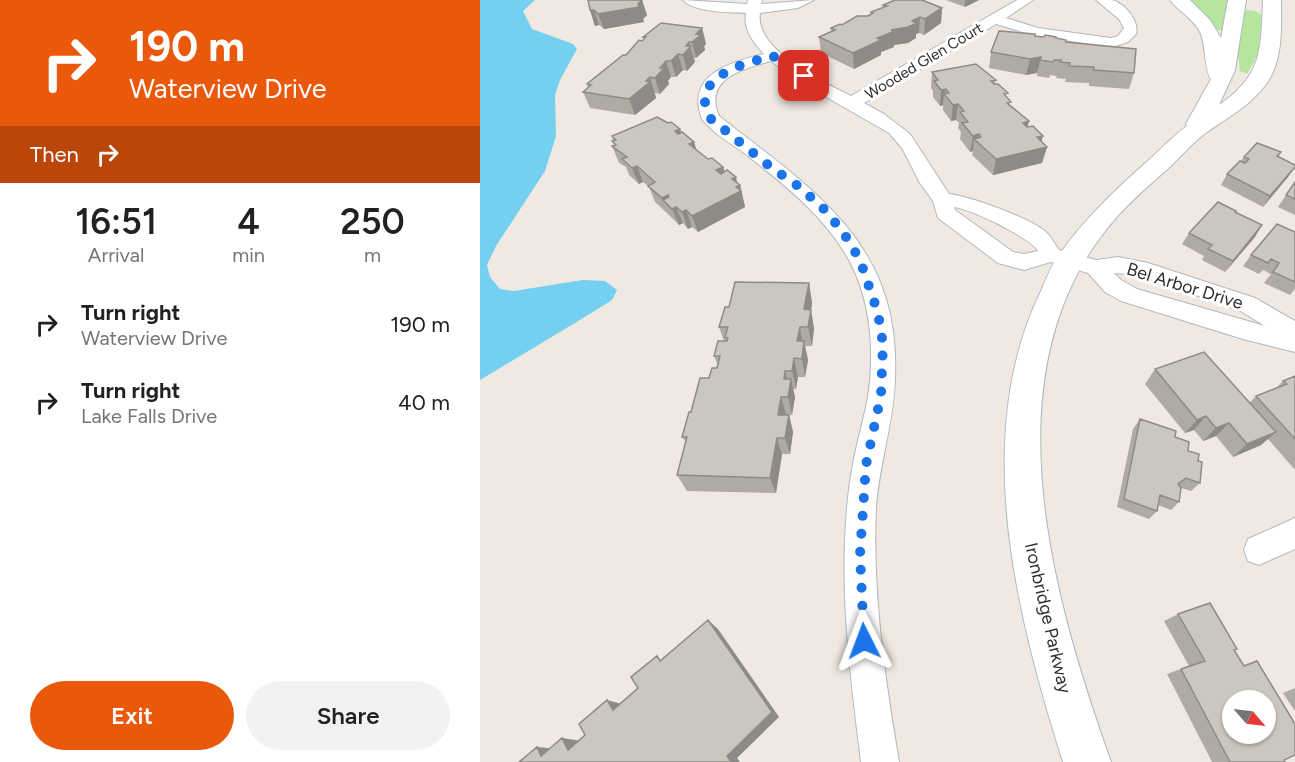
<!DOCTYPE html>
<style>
body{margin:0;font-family:Figtree,sans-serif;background:#f2f2f2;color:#202124;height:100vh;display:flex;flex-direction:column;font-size:22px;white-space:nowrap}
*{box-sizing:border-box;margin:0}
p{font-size:20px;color:#757577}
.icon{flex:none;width:33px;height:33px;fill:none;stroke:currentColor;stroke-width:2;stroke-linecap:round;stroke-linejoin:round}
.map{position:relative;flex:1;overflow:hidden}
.details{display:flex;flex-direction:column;background:#fff;width:480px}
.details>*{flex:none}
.guide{background:#ea580c;color:#fff;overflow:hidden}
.needle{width:39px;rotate:118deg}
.buttons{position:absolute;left:742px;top:690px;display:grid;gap:12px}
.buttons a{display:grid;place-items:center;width:54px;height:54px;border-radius:50%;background:#fff;box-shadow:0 2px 4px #0004;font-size:30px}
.pin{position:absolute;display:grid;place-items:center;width:51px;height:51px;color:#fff;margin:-26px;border-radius:12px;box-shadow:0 3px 9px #0006}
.me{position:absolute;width:66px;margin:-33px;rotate:357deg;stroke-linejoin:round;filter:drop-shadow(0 0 4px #0008)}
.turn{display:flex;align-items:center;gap:21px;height:126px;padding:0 30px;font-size:27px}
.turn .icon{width:78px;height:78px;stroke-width:2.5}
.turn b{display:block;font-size:42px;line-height:51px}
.then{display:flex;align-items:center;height:57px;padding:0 30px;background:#0003;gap:12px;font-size:22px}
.eta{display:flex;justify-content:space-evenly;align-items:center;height:102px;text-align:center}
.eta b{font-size:36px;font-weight:600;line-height:42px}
.primary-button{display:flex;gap:12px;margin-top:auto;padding:12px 30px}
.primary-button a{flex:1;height:69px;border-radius:36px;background:#ea580c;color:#fff;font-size:24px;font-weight:600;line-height:69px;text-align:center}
.primary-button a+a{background:#f2f2f2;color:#202124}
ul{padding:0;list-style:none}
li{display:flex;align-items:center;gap:18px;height:78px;padding:0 30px}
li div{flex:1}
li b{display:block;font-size:22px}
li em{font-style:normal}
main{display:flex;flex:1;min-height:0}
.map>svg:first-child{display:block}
.green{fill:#b6e59e}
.water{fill:#75cff0}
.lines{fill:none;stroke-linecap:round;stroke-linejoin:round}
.street-casing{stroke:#b4b7c1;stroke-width:2}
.secondary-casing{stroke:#b4b7c1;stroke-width:2}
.street{fill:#fff;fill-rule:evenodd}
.secondary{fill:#fff;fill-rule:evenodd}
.wall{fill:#afaba4}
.shaded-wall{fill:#8e8b86}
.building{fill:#cbc7bf;stroke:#8e8b86;stroke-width:1.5;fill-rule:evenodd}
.route{stroke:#1a73e8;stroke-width:10;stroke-dasharray:0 18}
.labels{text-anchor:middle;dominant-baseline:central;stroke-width:6;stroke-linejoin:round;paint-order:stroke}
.far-street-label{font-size:15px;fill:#2e2e2e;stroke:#fff}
.street-label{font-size:18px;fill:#2e2e2e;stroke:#fff}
</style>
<main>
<section class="details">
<div class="guide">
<div class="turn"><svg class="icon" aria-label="right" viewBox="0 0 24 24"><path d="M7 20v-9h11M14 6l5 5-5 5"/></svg><div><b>190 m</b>Waterview Drive</div></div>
<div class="then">Then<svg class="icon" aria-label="right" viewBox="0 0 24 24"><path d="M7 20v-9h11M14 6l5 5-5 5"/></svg></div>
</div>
<div class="eta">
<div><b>16:51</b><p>Arrival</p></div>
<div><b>4</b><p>min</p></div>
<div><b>250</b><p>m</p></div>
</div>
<ul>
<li><svg class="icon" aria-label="right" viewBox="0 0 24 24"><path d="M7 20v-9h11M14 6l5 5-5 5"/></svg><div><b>Turn right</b><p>Waterview Drive</p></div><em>190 m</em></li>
<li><svg class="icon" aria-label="right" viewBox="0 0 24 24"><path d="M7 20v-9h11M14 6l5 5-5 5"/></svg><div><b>Turn right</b><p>Lake Falls Drive</p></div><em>40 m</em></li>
</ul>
<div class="primary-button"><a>Exit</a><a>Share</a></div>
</section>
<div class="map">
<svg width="815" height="762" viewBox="0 0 815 762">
<rect width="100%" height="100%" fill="#efe9e1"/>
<path class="green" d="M708 0H749L748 31 738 30 722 11Z
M764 10 775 11 782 15 778 54 767 74 760 71 757 48Z"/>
<path class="water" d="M0 0H55L43 11 52 29 93 44 97 49 80 80 75 95 76 136 65 171 16 246 7 265 10 277 20 289 34 291 103 280 125 281 137 290 132 300 113 312 0 380Z"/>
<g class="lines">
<defs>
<path id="street" d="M203 0 267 4 268 0H282L281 4 334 0 318 8 280 13C274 50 343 82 371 96L537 0H553L526 18 558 28 631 38 638 36 644 28 639 19 616 0C621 0 627 0 632 0 644 3 660 21 656 34L648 42 632 47 556 36 516 24 384 103 404 114 430 134 469 194C489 196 554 219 568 234 572 238 575 245 579 250L616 260 638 257 668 263 775 298 815 321V352L763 339 641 301 625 292 608 273 571 262 544 270 518 263 458 218 453 201 440 183 422 148 409 133 315 79 291 61C262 69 223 79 239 116 333 190 421 243 415 378 414 422 399 464 396 508 392 594 405 678 419 762H381C372 688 362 615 365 540 366 515 368 489 373 464 377 441 384 419 388 397 395 352 391 300 369 260 345 217 306 186 268 156 254 145 233 134 222 119 205 75 250 62 284 54 273 42 263 29 266 13 248 12 216 13 203 0ZM474 207C491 209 549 237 558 251L544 254 533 252 475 210ZM634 273 658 275 759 310 785 326 657 289 641 280Z
M815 518V549L779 565 768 561 764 550 768 539Z"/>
<path id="secondary" d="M690 0H710L730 20 741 38 748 0H766L755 70 739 105C783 75 781 49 783 0H801C801 25 803 53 791 76 775 106 742 119 717 140 708 148 700 157 691 166 672 183 652 199 635 219 505 368 572 596 631 762H583C537 616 490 437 561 291 566 279 571 266 579 255 605 218 636 189 670 159 682 148 693 136 707 126L706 124 731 79C724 69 726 45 720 32 713 18 699 12 690 0Z"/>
</defs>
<use href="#street" class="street-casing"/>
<use href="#secondary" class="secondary-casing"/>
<use href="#street" class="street"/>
<use href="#secondary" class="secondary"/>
</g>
<path class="wall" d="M162 0 167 15 163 19 164 22 124 29 119 25 115 26 110 10Z
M466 0H499L485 7Z
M403 5 462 8 461 23 444 35 439 33 436 34V38L428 43 414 45V47L401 52V55L374 69 341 53 339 37 351 31V28L362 25 391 14V12L403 8Z
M222 28 226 44 224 46 225 50 216 58H214L215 62 207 71 203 70 196 77H191L188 81 189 84 180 94 175 93V94L176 98 155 115 110 108 103 92 108 87 107 84 146 55 164 39 163 37Z
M555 36 586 42 654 73 649 89 609 86V83L585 82 586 79 576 78 577 76 570 75 569 78 557 76V73L546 75 509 68 511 52Z
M452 72 516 80 515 84 527 97 530 106 549 121 547 127 567 147 562 163 513 175 492 155 493 151 490 152 480 139 481 132 478 128 479 123 476 120 471 121 463 110V105L460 106 453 97V91L451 88Z
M200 129 201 133 214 142 216 150 228 159 243 167 245 172 260 185 265 207 218 232 212 227 208 229 203 223 199 225 188 214 175 202 169 187 163 182 159 184 149 175 146 167 139 163 132 146 134 145 132 136Z
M801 152 798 157 808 177 783 207 741 185 747 174 761 161 764 157Z
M815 182V215L798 207Z
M755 213 775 237 745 272 722 260 724 256 702 244 709 233Z
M815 232V289L810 295 784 283 791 274 783 270 779 274 763 266 771 255Z
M329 283 332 303 331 310 334 329 332 346H325L328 360 325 377H318L316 389H313L315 397 312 415 306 414 309 415 313 432 310 454H302L296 493 207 491 197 475 206 442 202 437 211 412 229 378 237 368 238 365 234 356 244 341 239 327 249 307Z
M675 369 770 402 776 396 795 389 803 381 815 376V470L788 439 781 445 753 457 736 436 723 441 714 430 705 433 665 384Z
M660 419 695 437 718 461 720 483 711 491 701 488 699 502 691 510 678 505 677 511 669 519 637 507 653 429Z
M698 614 754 650 805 762H732L687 674 709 666 684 621Z
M815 688V711L803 693Z"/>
<path class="shaded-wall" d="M162 0 167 15 163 19 164 22 124 29 118 14Z
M485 0H499L485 7Z
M462 8 461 23 444 35 445 19Z
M110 10H114L119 25 115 26Z
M440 17 439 33 436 34V38L428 43 414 45V47L401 52V55L374 69 373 53 397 38 411 30Z
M222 28 226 44 224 46 225 50 216 58 212 42 216 34Z
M209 42 215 62 207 71 203 55 206 46Z
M198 54 203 70 196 77 191 61Z
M561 57 557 73 546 75 550 59Z
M186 61 191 77 188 81 189 84 180 94 175 78 180 68Z
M170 77 176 98 155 115 149 99Z
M466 89 465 96 464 94 463 105 460 106 461 90Z
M478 104 476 120 471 121 473 105Z
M549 121 545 137 543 123Z
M200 129 205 145 195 131Z
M499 134 498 142 494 139 493 151 490 152 493 136Z
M563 136 560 149 567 147 562 163 513 175 516 159 557 137Z
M214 142 219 158 209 144Z
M157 166 163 182 159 184 152 168Z
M243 167 248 183 236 170Z
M815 167 808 177 783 207 790 196Z
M256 177 258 186 260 185 265 207 218 232 212 216 252 179Z
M188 195 193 209 196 207 203 223 199 225 192 209 183 200 188 214 182 198Z
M206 210 212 227 208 229 202 212Z
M782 225 775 237 745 272 753 261Z
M329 283 332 303 328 329 324 309Z
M331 310 334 329 332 346 328 327Z
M320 327 323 346 324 341 328 360 325 377 322 359 323 350 321 360 317 341Z
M314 358 318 377 316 389 312 371Z
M305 371 309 387 311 379 315 397 312 415 304 379Z
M301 397 306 414 303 432 298 415Z
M309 415 313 432 310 454 305 438Z
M726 416 714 430 705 433 717 420Z
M749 423 736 436 723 441 736 428Z
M796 432 781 445 753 457 767 444Z
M297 438 302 454 296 493 290 478Z
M228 620 238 629 299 717 257 758 260 762H251L247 756Z
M127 700 145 705 133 710Z
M82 738 102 741 88 750Z
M57 747 79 749 61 756Z"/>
<path class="building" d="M108 0H162L158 4 159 7 118 14 114 10H110Z
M415 0H442L462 8 445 19 440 17 432 21 437 23 428 27 411 30 415 31 397 38 401 40 373 53 339 37 355 30 351 28 360 24 362 25 377 16H388L393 13 391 12 407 6 403 5Z
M181 23 222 28 216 34 221 35 212 42H209L206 46H211L203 55 198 54 191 61H186L180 68H184L175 78 170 77 166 81 170 82 149 99 103 92 111 85 107 84 143 55H146L159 40 162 41 166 37H163Z
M519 31 555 34V36L564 37 565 35 576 37V38L586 40V42L656 49 654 73 614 70V67L589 66 590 63 580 62 581 60H574L573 62 560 60 561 57 550 59 511 52Z
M496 64 516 80 511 81 514 84H518L528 93 524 94 531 102 527 103 549 121 543 123 547 127 553 126 563 136 557 137 567 147 516 159 494 139 501 137 499 134 493 136 482 123 488 122 480 112 484 111 478 104 473 105 464 94 469 93 466 89 461 90 454 81 458 80 452 72Z
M177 117 188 123 191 122 200 129 195 131 198 134 202 132 214 142 209 144 228 159 232 158 243 167 236 170 241 174 247 170 256 177 252 179 260 185 256 187 261 191 212 216 206 210 202 212 196 207 192 209 183 200 189 197 188 195 182 198 168 186 175 182 157 166 152 168 142 159 147 157 132 146 136 145 132 141 136 140 132 136Z
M777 143 801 152 797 156 815 165V167L790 196 747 174 760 161 765 163 769 159 764 157Z
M815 182V199L806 195Z
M738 202 756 211 755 212 782 225 753 261 728 249 732 245 709 233Z
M797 224 815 232V282L793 272 799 263 791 259 788 263 771 255Z
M255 282 329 283 324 309 331 310 328 327H320L317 341H324L322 359 314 358 312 371H305L304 379H311L308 397H301L298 415H309L305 438H297L290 478 197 475 207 437H202L209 412H211L220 378H229L232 368H237L240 356H234L238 341H247L248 338 245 337 248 327H239L245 307H249Z
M724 352 796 432 767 444 749 423 736 428 726 416 717 420 675 369Z
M815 376V439L776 396 807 384 803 381Z
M660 419 696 431 695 437 709 442 708 451 719 454 718 461 722 462 720 483 706 478 698 484 701 488 699 502 680 495 677 511 644 499Z
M730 603 757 649 754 650 764 666 777 661 815 724V755L804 760 805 762H750L701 669 725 661 698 614ZM753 700H786V734H753Z
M228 620 292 712 247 756 251 762H39L57 747 61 756 82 738 88 750 105 735 99 724 127 700 133 710 158 688 151 677 177 656 180 661Z"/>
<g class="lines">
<path class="route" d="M324 76 307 68 293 56C264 63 206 78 231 119L292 168 318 186 342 207 363 232 380 260 398 313 403 344 401 395 386 465 380 554 384 641"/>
</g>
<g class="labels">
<g class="far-street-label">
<text transform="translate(444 61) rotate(-31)">Wooded Glen Court</text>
</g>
<g class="street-label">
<text transform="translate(705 286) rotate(17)">Bel Arbor Drive</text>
<text transform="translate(568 618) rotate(77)">Ironbridge Parkway</text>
</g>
</g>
</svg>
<div class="buttons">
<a><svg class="needle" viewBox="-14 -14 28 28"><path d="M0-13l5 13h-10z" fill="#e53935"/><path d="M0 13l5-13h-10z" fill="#757577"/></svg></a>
</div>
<div class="pin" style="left:324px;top:76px;background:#d93025"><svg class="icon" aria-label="arrive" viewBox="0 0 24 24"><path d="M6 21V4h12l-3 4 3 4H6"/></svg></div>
<svg class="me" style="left:384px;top:641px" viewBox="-20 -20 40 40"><path d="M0-17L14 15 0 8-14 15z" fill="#1a73e8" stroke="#fff" stroke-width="4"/></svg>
</div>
</main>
